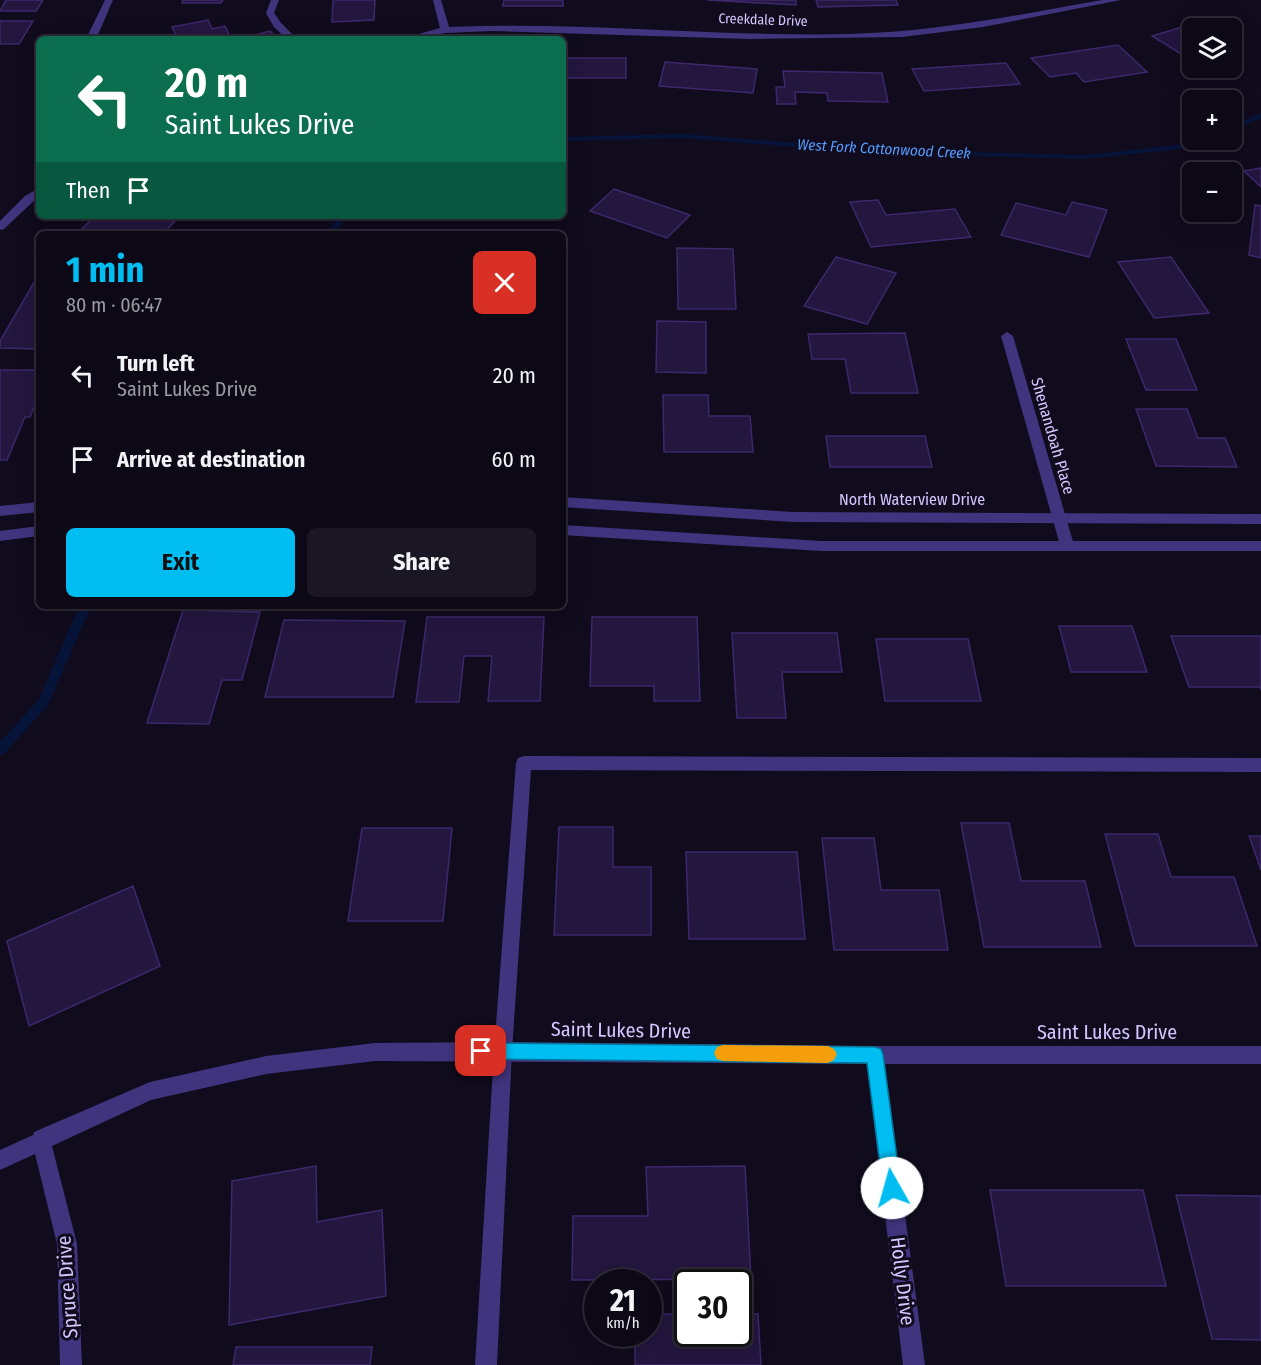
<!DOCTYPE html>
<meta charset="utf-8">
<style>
body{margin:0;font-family:"Fira Sans Condensed",sans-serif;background:#1a1623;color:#f1f3f6;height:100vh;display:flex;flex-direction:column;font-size:22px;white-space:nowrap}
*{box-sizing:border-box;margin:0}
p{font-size:20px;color:#9a9aa1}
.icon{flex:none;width:33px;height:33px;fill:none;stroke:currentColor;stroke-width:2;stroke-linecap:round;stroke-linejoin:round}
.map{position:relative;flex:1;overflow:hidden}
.side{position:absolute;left:36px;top:231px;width:530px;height:378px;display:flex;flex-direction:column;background:#0c0816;border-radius:9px;box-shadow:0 6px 24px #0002,0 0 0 2px #2c2935}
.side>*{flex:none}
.hud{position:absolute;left:36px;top:36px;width:530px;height:183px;border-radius:9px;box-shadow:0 6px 24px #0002,0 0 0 2px #2c2935;background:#0b6e4f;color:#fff;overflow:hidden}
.buttons{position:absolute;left:1182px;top:18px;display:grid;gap:12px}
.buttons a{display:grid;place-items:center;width:60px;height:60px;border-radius:9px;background:#0c0816;box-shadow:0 6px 24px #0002,0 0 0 2px #2c2935;font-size:30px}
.speed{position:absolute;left:584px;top:1269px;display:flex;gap:12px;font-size:30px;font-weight:700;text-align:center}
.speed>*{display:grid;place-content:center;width:78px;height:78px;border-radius:50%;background:#0c0816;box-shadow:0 6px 24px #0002,0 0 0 2px #2c2935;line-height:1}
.speed small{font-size:15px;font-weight:400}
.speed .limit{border:3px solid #111;border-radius:9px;background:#fff;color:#111}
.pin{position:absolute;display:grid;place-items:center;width:51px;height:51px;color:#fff;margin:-26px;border-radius:12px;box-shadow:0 3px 9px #0006}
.me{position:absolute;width:66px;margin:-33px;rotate:353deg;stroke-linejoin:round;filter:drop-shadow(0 0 4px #0008)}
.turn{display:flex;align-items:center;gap:21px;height:126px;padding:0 30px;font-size:27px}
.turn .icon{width:78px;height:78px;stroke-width:2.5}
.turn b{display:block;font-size:42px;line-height:51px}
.then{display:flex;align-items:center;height:57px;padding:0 30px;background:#0003;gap:12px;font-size:22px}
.round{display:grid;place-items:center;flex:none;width:63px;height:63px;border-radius:9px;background:#1a1623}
.overview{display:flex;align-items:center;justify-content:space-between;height:102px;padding:0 30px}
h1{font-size:36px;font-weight:700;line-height:45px;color:#00bdf2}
.primary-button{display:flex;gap:12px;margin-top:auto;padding:12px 30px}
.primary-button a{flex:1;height:69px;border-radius:9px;background:#00bdf2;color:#111;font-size:24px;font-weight:700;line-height:69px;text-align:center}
.primary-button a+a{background:#1a1623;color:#f1f3f6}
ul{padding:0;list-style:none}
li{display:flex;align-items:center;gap:18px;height:84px;padding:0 30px}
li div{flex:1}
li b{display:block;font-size:22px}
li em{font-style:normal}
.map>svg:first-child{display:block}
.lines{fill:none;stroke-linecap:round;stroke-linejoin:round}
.stream{fill:#07143a;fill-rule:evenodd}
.building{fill:#23163f;stroke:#3d286b;stroke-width:1.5}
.service{fill:#40347e;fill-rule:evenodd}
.minor{fill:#40347e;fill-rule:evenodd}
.tertiary{fill:#40347e;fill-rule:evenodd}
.route{fill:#00bdf2;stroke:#007b9d;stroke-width:1.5}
.slow{fill:#f59e0b}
.labels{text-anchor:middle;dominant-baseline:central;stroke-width:6;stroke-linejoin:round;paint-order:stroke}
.far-street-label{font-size:14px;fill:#d4c7ff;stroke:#100b1d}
.far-water-label{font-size:15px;font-style:italic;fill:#559cff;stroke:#100b1d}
.street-label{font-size:16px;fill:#d4c7ff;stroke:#100b1d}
.near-street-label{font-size:20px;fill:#d4c7ff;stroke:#100b1d}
</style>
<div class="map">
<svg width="1261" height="1365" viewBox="0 0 1261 1365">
<rect width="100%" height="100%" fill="#100b1d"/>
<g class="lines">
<path class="stream" d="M1261 113V118L1232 130V125Z
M686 134 879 150 1086 155 1187 144 1197 140H1207L1189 148 1086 159 879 154 686 138 562 141V137Z
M338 216H346L336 234H328Z
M79 606H91L48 705 4 754 0 755V742L39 699Z"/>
</g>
<path class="building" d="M6 0H43L36 11H0Z
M183 0H223L221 3H182Z
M333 0H375L374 20 332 22Z
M504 0H563V6H503Z
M707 0H796V5Z
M816 0H896L898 5 818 7Z
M208 20 212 29 225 26 231 39H178L172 27Z
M0 21H33L19 44H0Z
M1199 22 1210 28H1192V50L1181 54 1152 36Z
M270 31 278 39H254L251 36Z
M1118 45 1147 72 1084 82 1076 73 1050 77 1031 58Z
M562 58H626V78H562Z
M665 62 757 69 753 93 659 86Z
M1006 63 1020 84 924 91 912 69Z
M783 71 882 73 888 102 828 101 827 93 795 92 796 104H777L776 87H785Z
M1261 168V187L1244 171Z
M614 189 690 215 667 238 590 211Z
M878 200 886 215 955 209 971 237 871 247 850 202Z
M1072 202 1107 210 1089 257 1001 235 1016 203 1066 215Z
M1255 205 1261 206V258L1249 255Z
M95 216H150L175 221 163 234H77Z
M677 248 733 249 736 309H678Z
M836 257 896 273 867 324 804 306Z
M1171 257 1209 313 1154 318 1118 262Z
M36 279H39V349L0 348V341Z
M657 321 706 322V373L656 372Z
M905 333 918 393H851L845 359H812L808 334Z
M1126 339H1176L1197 390H1146Z
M0 370H39V396L30 417H25L7 460H0Z
M663 395H708L709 416H750L753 452H664Z
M1136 409H1187L1198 438H1225L1237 467 1156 466Z
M826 436H925L932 467H830Z
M183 610 260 612 242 680H222L209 724 147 723Z
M427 617H544L540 701H488L492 656H464L459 702H416Z
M592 617H697L700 701H654V686H590Z
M284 620 405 621 393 697H265Z
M1059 626H1132L1147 672H1071Z
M732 633H837L842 672H782L786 718H737Z
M1171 636H1261V690L1260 687H1189Z
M876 639H968L981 701H885Z
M961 823H1009L1021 881H1085L1101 947H984Z
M559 827H613V867H651V935H554Z
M362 828H452L443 921H348Z
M1105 834H1158L1171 877H1234L1257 946H1135Z
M1249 836H1261V870Z
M822 838H874L881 890H939L948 950H834Z
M686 852H797L805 939H689Z
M133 886 160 966 29 1026 7 941Z
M316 1166 317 1222 382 1210 386 1296 229 1325 232 1181Z
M745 1166 751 1279 572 1280 573 1216H648L646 1167Z
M990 1190H1143L1166 1286H1006Z
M1176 1195 1261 1196V1340L1212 1339Z
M648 1314H687V1334H738V1314H758L761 1365H635V1334H648Z
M236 1347H372L370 1365H233Z"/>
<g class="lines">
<path class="service" d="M271 0H279L274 13 281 23 297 39H287L274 27 266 13Z
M524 756 1261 758V772L531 770 512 1051 497 1365H475L494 1051 516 763 518 758Z"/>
<path class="minor" d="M105 0H113L96 39H86Z
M433 0H441L449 27C582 21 716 37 850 34 935 32 1018 15 1102 0H1121L983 27 902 37 749 39 492 31 445 33 418 39H401L440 28Z
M39 188V196L4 229 0 230V221L25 196Z
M1007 332 1013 336 1074 545 1067 550 1060 545 1001 336Z
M503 1042 875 1046H1261V1064H885L925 1365H903L867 1064 375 1061 266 1074 151 1100 52 1146 77 1244 82 1365H60L57 1244 35 1154 0 1170V1150L33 1135 34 1132 150 1082 266 1056 375 1043Z"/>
<path class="tertiary" d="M562 497 793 512 1261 514V524L793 522 562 507Z
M39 502V512L0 516V506Z
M562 525 821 541H1261V551H821L562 535Z
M39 526V536L0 541V531Z"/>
</g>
<path class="route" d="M481 1043 875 1047 881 1049 883 1055 901 1188 898 1194 892 1197 885 1194 883 1188 867 1063 481 1059 475 1057 473 1051 475 1045Z"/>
<path class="slow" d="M723 1045 828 1046 834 1049 837 1054 834 1060 828 1063 723 1061 717 1059 714 1053 717 1047Z"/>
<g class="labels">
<g class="far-street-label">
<text transform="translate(763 20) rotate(2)">Creekdale Drive</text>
</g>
<g class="far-water-label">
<text transform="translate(884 149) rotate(3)">West Fork Cottonwood Creek</text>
</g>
<g class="street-label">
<text transform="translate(1053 436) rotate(74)">Shenandoah Place</text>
<text x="912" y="499">North Waterview Drive</text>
</g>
<g class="near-street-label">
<text transform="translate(621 1030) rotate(1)">Saint Lukes Drive</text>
<text x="1107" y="1032">Saint Lukes Drive</text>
<text transform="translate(903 1281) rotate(83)">Holly Drive</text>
<text transform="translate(67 1287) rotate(-94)">Spruce Drive</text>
</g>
</g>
</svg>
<div class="buttons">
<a><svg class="icon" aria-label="layers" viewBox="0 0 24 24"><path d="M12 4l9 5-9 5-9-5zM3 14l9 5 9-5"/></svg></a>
<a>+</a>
<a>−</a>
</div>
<div class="speed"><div>21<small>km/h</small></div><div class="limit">30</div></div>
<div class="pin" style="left:481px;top:1051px;background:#d93025"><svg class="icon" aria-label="arrive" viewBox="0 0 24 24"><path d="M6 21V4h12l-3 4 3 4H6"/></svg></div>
<svg class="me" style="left:892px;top:1188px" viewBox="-20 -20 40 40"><circle r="19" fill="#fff"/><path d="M0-13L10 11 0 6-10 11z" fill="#00bdf2"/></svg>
<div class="hud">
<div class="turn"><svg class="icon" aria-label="left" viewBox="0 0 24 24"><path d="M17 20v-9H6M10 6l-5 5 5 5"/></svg><div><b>20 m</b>Saint Lukes Drive</div></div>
<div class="then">Then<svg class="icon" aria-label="arrive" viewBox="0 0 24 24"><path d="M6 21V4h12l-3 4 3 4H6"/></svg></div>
</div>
<section class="side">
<div class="overview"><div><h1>1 min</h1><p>80 m · 06:47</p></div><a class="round" style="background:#d93025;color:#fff"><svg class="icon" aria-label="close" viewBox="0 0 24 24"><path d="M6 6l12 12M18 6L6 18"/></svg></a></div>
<ul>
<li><svg class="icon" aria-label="left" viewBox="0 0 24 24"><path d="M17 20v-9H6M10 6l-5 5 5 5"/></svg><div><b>Turn left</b><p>Saint Lukes Drive</p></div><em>20 m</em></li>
<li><svg class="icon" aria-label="arrive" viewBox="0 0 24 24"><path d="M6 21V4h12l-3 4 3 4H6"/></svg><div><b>Arrive at destination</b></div><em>60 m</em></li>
</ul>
<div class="primary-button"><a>Exit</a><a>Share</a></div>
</section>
</div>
